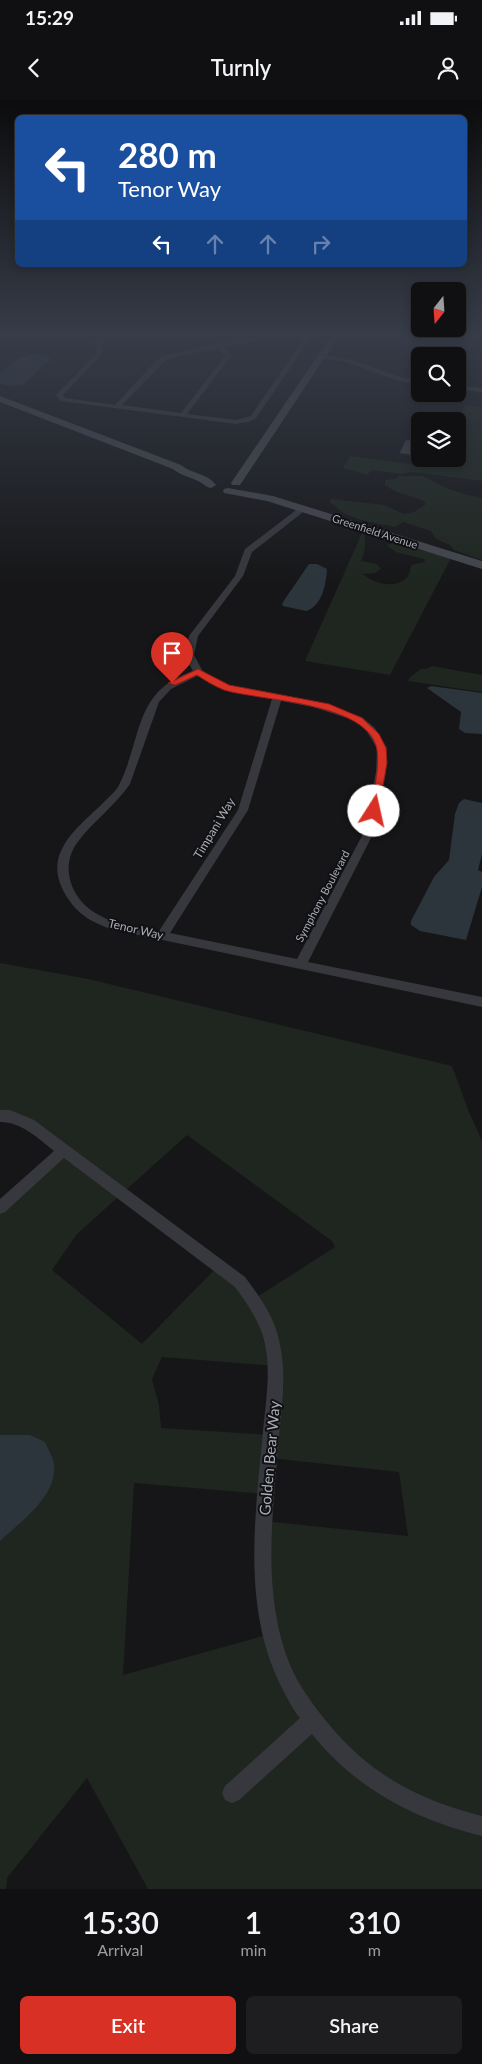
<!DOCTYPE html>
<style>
body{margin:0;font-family:Lato,sans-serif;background:#1e1e20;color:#f1f3f6;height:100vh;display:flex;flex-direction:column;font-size:19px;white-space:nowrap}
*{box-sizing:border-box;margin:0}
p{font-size:16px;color:#9c9d9f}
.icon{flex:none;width:28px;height:28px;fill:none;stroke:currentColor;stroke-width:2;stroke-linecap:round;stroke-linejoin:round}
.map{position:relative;height:1789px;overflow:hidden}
.side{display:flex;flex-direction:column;background:#101012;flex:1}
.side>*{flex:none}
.banner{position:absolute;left:15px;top:15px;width:452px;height:152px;border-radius:8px;box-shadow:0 2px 8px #0003,0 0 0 1px #303032;background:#1a4fa0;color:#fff;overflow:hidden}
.needle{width:32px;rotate:197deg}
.tools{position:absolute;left:411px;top:182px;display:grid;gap:10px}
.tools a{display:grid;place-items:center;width:55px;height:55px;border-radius:8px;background:#101012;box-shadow:0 2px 8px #0003,0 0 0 1px #303032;font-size:25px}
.pin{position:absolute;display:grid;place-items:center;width:42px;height:42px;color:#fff;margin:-51px -21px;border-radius:50% 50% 50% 0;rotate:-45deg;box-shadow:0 0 5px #0007}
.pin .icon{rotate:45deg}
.me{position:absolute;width:55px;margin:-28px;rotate:10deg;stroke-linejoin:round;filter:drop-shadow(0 0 4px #0008)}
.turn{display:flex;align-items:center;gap:18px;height:105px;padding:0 20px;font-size:22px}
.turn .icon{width:65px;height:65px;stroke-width:2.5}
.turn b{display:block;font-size:35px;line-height:42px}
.lanes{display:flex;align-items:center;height:48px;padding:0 20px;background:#0003;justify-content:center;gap:25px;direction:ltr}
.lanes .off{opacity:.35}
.eta{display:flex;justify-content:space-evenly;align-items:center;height:85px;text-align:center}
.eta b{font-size:30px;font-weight:600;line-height:35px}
.cta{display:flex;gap:10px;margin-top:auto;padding:10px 20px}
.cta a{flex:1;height:58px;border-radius:8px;background:#d93025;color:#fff;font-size:20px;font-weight:600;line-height:58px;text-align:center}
.cta a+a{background:#1e1e20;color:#f1f3f6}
.status{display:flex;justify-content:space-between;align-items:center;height:35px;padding:0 25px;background:#101012;direction:ltr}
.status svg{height:14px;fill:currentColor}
header{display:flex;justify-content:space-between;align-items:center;height:65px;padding:0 20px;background:#101012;font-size:22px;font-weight:600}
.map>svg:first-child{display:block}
.green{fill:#1e261f;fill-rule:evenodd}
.water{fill:#2c353c}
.building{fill:#404145;stroke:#303034}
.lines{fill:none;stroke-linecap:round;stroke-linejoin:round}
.street{fill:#37383d;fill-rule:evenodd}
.secondary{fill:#45474d;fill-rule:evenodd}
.route{fill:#d93025;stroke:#8d1f18}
.labels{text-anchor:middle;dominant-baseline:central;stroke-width:4;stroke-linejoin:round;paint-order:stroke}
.far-street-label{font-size:11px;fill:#a8adb8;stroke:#111113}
.street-label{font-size:12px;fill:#a8adb8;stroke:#111113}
.near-street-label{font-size:15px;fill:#a8adb8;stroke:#111113}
</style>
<div class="status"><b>15:29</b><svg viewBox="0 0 49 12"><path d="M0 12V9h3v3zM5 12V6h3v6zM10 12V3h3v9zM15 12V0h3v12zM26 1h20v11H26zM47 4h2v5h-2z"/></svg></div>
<header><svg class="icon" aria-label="back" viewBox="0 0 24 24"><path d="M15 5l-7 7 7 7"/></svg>Turnly<svg class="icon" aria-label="person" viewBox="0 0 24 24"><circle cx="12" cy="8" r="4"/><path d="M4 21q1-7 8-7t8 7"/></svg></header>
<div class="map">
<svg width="482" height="1789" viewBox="0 0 482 1789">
<rect width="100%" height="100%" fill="#161618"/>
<path class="green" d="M465 305 482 307V381L412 372 402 374 372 370 367 375 343 368 350 356 439 368 443 359H458V322Z
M398 376H423L446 388 464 394 482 398V460L454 450 450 445 436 439 431 431 403 422 395 427C380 424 358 421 344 413 338 410 336 405 329 402L332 399 384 405 404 414 414 412 425 405 426 402C412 395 397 395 385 385V380L396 379Z
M363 431C367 439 365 453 361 461L377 464 381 469 375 473 363 474C374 484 397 490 408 476 410 473 410 468 412 465L425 462 424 459 396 452 386 445 395 443 451 458 390 575 305 561Z
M432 566 482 575V592L408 581 410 577 421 569H426Z
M0 863 88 879 452 966 469 1012 482 1041V1789H148L87 1678 7 1778 6 1789H0V1108L63 1051 29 1024 0 1016ZM187 1035 332 1141 335 1147 254 1199 218 1166 142 1244 52 1170 77 1134ZM162 1257 276 1266 270 1335 161 1328 159 1305 152 1279ZM270 1358 399 1372 408 1436 263 1421 270 1534 123 1575 134 1383 266 1394Z"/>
<path class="water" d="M33 254 48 257 51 259 23 285 12 286 0 284V273L17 259Z
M309 464H317L327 469C326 485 322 506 306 511L283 506 282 504 285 499Z
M431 586 482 593V634L465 633 459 629 461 612 427 588Z
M464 699 482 703V754L478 770 482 772V787L466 840 420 831 411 825V821L434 777 449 760 455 714 459 703Z
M0 1335H30L45 1342C48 1349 53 1357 54 1364 58 1396 20 1422 0 1441Z"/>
<path class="building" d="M406 340 420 342V356L400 353Z"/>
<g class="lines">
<path class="street" d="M67 236C78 236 89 240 99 240 111 239 121 236 132 236L101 243V255L63 295 65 298 115 305 158 259 163 256 220 243 263 236H277L225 247 231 256 187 314 236 320 251 316 303 240 278 236H312L256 318 248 322 236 324 61 301 56 295 57 294 96 254 95 243ZM219 248 225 256 181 313 122 305 167 259Z
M321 255 349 259 400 277 420 281V285L396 280 346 262 319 258V256Z
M458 285 482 288V292L458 289Z
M300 407 307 409 252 452 243 476 198 536 194 555 202 570 214 579 229 586 315 601 362 617 375 628 387 648 386 672 374 732 308 862 482 897V907L110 829C87 820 73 811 62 788 44 750 81 725 105 701 111 695 117 690 120 683 143 635 134 591 193 571L184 555 189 536 235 476 245 449ZM197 576 224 590 272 599 238 710 159 831C139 827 115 825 97 814 72 800 59 768 77 743 92 722 115 706 130 684L159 602 171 589ZM281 601 313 607 356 621 367 632 377 648 376 672 364 732 297 859 170 833 248 710Z
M0 1010H10L34 1020 245 1177C259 1196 274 1216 279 1240 287 1272 282 1305 279 1337 273 1413 261 1493 290 1565 299 1586 313 1605 327 1622 369 1674 418 1700 482 1716V1736C414 1719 356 1689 312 1634L239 1700 232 1703 225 1700 222 1693 225 1686 300 1618C293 1610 289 1601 284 1592 241 1511 255 1418 263 1331 266 1300 272 1266 263 1236 257 1218 246 1202 235 1187L64 1058 5 1112 0 1114V1099L54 1051C38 1038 21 1022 0 1022Z"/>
<path class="secondary" d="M331 236H339L240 385H232L231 383Z
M0 296 181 365C192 374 207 373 216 385L211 388C206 387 204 384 200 382 191 377 181 376 173 369L0 302Z
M228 388 273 396 482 461V469L267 401 224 393 223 391 224 389Z"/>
</g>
<linearGradient id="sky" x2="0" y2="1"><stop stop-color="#0c0c0d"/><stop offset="0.48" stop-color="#363c48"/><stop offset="1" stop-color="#363c48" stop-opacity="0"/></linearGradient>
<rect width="482" height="487" fill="url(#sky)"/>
<path class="route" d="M198 569 229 585 329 604 362 618 379 634 386 648 387 663 378 713 374 714 370 711C373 692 380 669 377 650 370 602 260 601 224 590 214 586 206 581 197 575L175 585 168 583Z"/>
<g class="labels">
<g class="far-street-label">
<text transform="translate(375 431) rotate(18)">Greenfield Avenue</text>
<text transform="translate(322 796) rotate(-62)">Symphony Boulevard</text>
</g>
<g class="street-label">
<text transform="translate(214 728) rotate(-59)">Timpani Way</text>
<text transform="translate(136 829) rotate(13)">Tenor Way</text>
</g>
<g class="near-street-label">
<text transform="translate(269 1358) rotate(-85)">Golden Bear Way</text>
</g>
</g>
</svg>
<div class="tools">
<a><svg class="needle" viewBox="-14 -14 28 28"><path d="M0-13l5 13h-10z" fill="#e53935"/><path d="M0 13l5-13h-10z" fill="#9c9d9f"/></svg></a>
<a><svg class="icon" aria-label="search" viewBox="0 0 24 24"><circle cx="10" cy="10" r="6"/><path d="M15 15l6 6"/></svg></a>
<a><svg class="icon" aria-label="layers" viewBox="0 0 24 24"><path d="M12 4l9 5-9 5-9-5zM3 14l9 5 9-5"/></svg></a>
</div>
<div class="pin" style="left:172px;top:583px;background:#d93025"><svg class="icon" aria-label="arrive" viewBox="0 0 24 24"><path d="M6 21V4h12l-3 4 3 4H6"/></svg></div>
<svg class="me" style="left:374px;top:711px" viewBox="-20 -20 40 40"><circle r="19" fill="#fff"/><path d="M0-13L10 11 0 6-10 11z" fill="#d93025"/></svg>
<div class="banner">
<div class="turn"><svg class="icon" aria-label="left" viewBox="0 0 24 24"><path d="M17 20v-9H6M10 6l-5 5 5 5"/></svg><div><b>280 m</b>Tenor Way</div></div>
<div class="lanes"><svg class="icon" aria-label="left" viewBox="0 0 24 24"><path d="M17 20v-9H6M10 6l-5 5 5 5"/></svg><svg class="icon off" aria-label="ahead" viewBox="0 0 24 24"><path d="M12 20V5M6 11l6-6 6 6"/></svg><svg class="icon off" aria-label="ahead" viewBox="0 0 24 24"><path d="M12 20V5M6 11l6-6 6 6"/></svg><svg class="icon off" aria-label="right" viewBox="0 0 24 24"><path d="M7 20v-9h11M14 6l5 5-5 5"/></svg></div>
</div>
</div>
<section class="side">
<div class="eta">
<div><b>15:30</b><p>Arrival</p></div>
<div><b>1</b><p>min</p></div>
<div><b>310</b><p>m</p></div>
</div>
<div class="cta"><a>Exit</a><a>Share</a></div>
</section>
